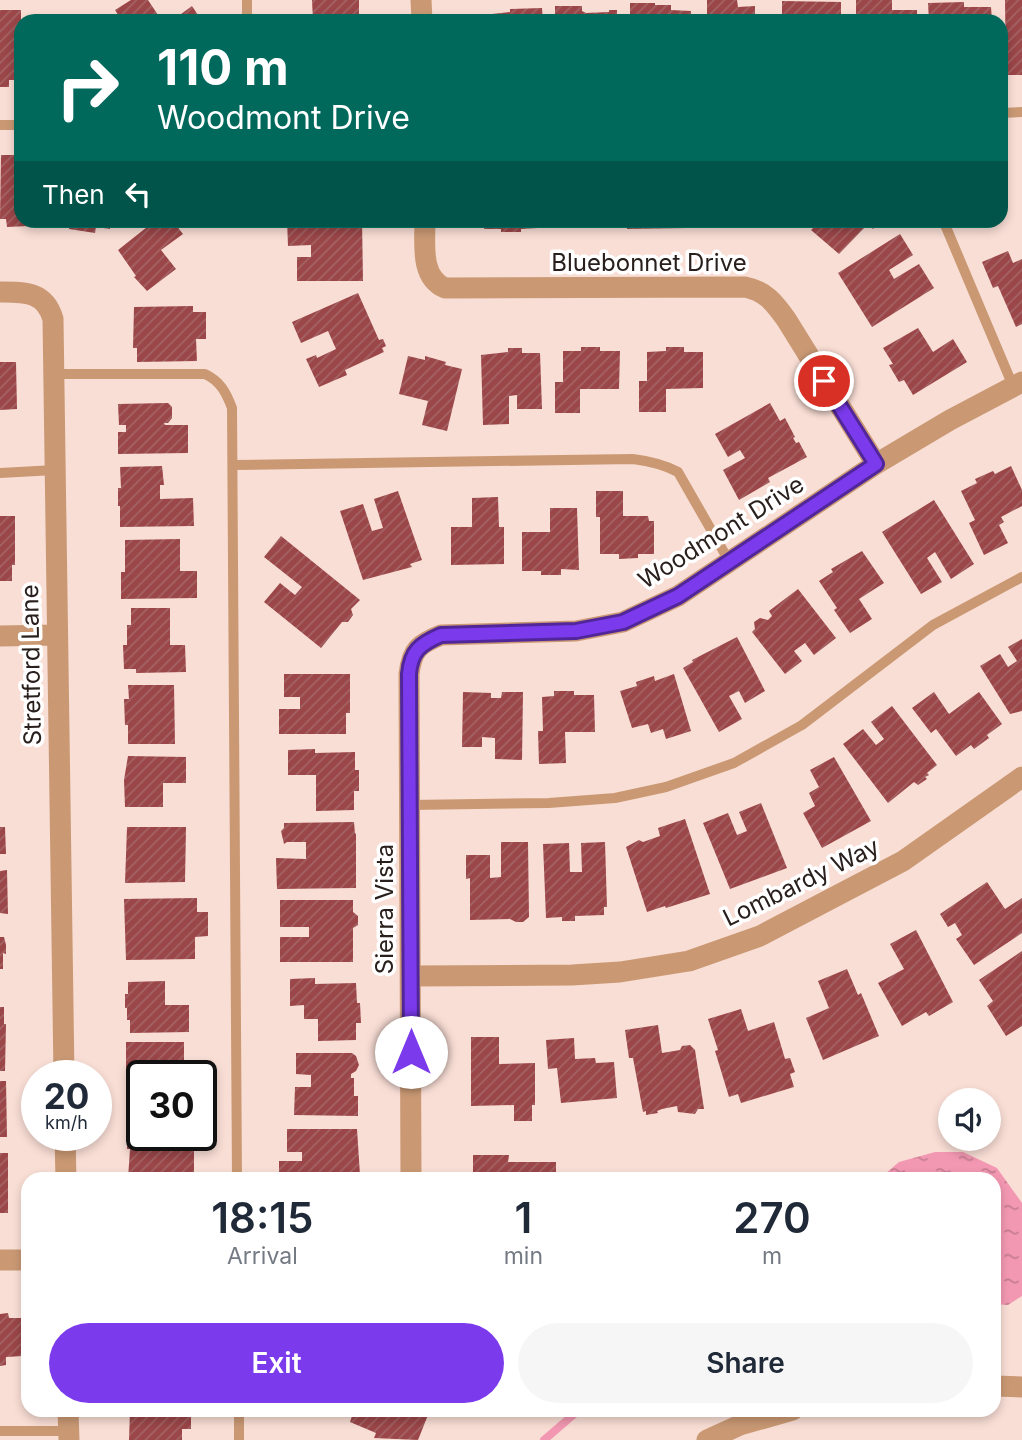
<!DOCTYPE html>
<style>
body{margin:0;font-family:Inter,sans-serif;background:#f6f6f7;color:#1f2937;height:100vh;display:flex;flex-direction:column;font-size:26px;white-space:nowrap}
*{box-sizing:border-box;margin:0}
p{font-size:23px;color:#747a83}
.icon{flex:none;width:38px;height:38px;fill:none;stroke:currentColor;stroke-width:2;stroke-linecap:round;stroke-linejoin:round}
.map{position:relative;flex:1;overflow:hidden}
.details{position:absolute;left:21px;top:1172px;width:980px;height:245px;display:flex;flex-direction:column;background:#fff;border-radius:21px;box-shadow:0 4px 10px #0003}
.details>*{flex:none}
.guide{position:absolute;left:14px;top:14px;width:994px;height:214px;border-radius:21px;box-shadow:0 4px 10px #0003;background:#00695c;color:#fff;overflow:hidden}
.controls{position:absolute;left:938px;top:1088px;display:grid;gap:14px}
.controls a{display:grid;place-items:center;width:63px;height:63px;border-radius:50%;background:#fff;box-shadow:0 4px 10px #0003;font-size:35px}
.speed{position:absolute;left:21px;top:1060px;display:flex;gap:14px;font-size:35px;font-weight:700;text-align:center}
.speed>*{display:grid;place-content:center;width:91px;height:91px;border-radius:50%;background:#fff;box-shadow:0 4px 10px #0003;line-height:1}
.speed small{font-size:18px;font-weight:400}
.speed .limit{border:4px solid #111;border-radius:10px;background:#fff;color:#111}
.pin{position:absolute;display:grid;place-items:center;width:60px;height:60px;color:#fff;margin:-30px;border:4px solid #fff;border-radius:50%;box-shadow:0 2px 7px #0007}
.me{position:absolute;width:77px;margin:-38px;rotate:0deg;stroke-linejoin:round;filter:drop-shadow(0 0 5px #0008)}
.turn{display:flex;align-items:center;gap:24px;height:147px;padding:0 28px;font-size:32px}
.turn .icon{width:91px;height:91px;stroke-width:2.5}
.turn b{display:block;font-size:49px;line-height:60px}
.then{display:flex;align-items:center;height:66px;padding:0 28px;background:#0003;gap:14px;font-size:26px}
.eta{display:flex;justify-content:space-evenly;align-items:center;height:119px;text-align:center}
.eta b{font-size:42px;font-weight:600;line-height:49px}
.button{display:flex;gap:14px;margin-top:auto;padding:14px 28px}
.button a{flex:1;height:80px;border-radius:42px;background:#7c3aed;color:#fff;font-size:28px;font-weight:600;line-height:80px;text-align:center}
.button a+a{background:#f6f6f7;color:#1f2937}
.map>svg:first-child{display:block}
.water{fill:url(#water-ripples)}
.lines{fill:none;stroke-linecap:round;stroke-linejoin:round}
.stream{stroke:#f398b2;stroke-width:8}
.building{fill:url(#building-hatch)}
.service{stroke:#ca9974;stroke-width:10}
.minor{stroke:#ca9974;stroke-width:21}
.route-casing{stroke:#51269a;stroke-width:18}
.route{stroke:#7c3aed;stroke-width:12}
.labels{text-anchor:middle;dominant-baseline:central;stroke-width:7;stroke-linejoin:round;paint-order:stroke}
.street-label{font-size:24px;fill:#29201d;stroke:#fff}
</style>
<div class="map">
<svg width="1022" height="1440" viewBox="0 0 1022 1440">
<defs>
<pattern id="water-ripples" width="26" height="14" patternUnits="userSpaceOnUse" patternTransform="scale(1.75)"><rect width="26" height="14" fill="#f398b2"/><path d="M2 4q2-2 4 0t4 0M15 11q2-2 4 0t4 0" fill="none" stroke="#c57c90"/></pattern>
<pattern id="building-hatch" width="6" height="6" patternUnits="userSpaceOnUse" patternTransform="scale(1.75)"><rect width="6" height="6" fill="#9b4648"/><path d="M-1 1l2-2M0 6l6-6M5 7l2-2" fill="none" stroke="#a46465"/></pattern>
</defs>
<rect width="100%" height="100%" fill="#f9ded5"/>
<path class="water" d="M935 1152H963L997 1168 1022 1203V1296L1008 1305 994 1304V1180L879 1179 899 1162Z"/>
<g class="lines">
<path class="stream" d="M544 1440 579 1410"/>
</g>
<path class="building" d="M131 0H148L162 21H122L115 10Z
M312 0H359V21H313Z
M707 0H737L738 7 755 6V15H766L767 21H707Z
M856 0H892V10H917V21H856Z
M1005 0H1022V75H1006Z
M782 1 841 2V21H782Z
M964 2V7H991L992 21H929L928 3Z
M630 3H655V5H671V10L691 11V21H630Z
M192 6 202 21H168L172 18 173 20Z
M555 6H582V11L586 13 609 12V10H617V21H555Z
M542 8 543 21H484L483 15 510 12V9Z
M0 10H21V80H9V87H0Z
M1 155H21V220H29V226L7 227 6 219H0Z
M51 220H111L110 229 96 227 95 233 69 229 70 224Z
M156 220H172L183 234 161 250 176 269 147 291 134 277 136 276 118 250Z
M287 220H362L363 281H297V257H311V245L288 246Z
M484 220H538V228L521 229V232H501V229H484Z
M549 220H611V228H549Z
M627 220H688V228L627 229Z
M807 220H882L873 229 868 224 839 254 811 230 814 227Z
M900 234 913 255 889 270 894 279 919 264 934 288 872 327 838 273Z
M1008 251 1013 263 1022 259V324L1016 327 998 286 993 288 982 262Z
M358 293 379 340 383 339 386 346 382 348 384 352 345 370 347 375 319 387 306 359 316 355 317 358 336 349 328 331 301 343 292 322Z
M193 306V312H206V339H196L197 361 137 362V348H133L134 307Z
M918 328 933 352 953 339 967 362 913 395 904 380 899 382 889 365 893 364 883 348Z
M581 347H600V351H620L619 389H580V413H555V382H563V351H581Z
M666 347H684V352H703V388L666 389V412H639V381H647V352L666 351Z
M508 348H522V353H540L542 409H517V395L509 396V424L483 425 481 355 508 352Z
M408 356 425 360V356L446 362 445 365 462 369 447 431 422 425 428 401 399 394Z
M0 362H16L17 409 0 410Z
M168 403 172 407V418L168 423H164L165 425H188V453L118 454V432H126V425H119L118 404Z
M770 403 780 421 785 418 795 437 793 438 796 443 799 442 807 457 768 478 770 482 739 500 723 470 745 458 740 450 728 457 715 434Z
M162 466 164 485H160V499L193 498 194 526 120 527V506H118V488H121L120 467Z
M1011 466 1022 490V506L1001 517 1004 522 999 525 1008 543 984 555 969 523 975 520 961 491 977 483 975 479 993 471 995 474Z
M398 491 422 560 410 564 412 567 363 580 340 511 363 504 372 531 383 528 374 499Z
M596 491H623V516H648L649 521H654V554H638V558L619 559V554H600V517H596Z
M498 497 499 527H504V564L451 565V527H472V498Z
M934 500 974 564 951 579 935 552 927 558 942 582 921 594 882 532Z
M550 508H577L579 570 561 569V575H541V571H522V532H550Z
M0 516H15V565H12V581H0Z
M281 536 360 600 351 609 353 615 348 622H342L321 648 264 602 280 583 295 595 302 587 264 557Z
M180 539V571H197V598L121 599V572H125V540Z
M862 551 884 583 859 599 872 619 850 633 834 610 837 608 819 581 833 572 831 569Z
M798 589 836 638 814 655 805 643 794 651 802 661 785 674 752 632 755 629 754 622 760 618 768 620 772 616 769 611Z
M131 608H170V645H185L186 672 136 673V669H124L123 645H127V625H131Z
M737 637 765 691 745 703 739 691 729 696 742 719 719 732 683 668 693 662 692 660Z
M1022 639V711L1010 714 980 666 1000 654 1008 667 1017 661 1008 647Z
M284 674H350V713H346V734H279V709H300V697H284Z
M674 674 691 731 666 739 663 729 651 733 648 724 632 728 620 691 637 686 636 682 654 676 655 681Z
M128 685H174L175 744H128V725H125L124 699H129Z
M554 691H574V695H594L595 732H565L566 763 539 764 538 731H543L542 697 554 696Z
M463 692 491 693V698H501L502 692H523L522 760 495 759V738L482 737V747H462Z
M934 692 949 714 979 692 1002 724 987 735 989 738 974 749 971 745 956 756 936 729 931 733 912 708Z
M892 706 937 765 927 773 929 775 925 777 927 779 918 785 914 782 888 803 843 744 863 729 876 745 884 739 871 722Z
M315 749V753L355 752V770H359V791H354V810L316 811V775H288V750Z
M128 756 186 757V783H163V807H125L124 780Z
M834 757 871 821 822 848 803 813 815 806 809 793 819 787 810 770Z
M761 803 787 868 730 889 703 823 728 813 737 835 747 831 739 812Z
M685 819 710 894 666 908 665 906 647 912 626 847 639 840 643 842 660 836 658 828Z
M354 822 355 834 356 833V888L277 889 276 858 306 859V842H287L284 844 281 831 284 828V823Z
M0 827H5L6 854H0Z
M127 827H186L185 882 125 883Z
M501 842H528L529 917 523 922H516L510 919 470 920V878L466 879V855H490V878L501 877Z
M605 842 607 907H604V915L575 916V921H562V917L546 918 543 844 569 843 570 872H582L581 843Z
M7 870 8 914 0 913V871Z
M987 882 1005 909 1022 898V933L974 965 956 939 962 935 955 923 948 927 940 914Z
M197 898V912H208V936L195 937V959L126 960 124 899Z
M280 900H353V912L358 916V925L353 928V962H280V937H309V927H280Z
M916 930 953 1002 929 1016 926 1012 902 1026 878 983 904 969 890 944Z
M0 937H4L6 945V954L3 953V969H0Z
M1022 951V1026L1006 1036 987 1006 993 1001 979 980Z
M847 969 858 995 861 993 879 1036 823 1060 806 1018 829 1008 818 981Z
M315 978V984L356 983 357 1003H360L361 1023H356V1040L318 1041V1019H304V1005L290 1006V979Z
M165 981V1005H189V1032L130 1033V1020H127V1008H125V994H128V982Z
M0 1007H4V1024H6L5 1071H0Z
M741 1009 748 1031 774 1022 785 1059 790 1058 795 1072 790 1074 794 1087 741 1103 738 1094 729 1097 715 1051 718 1050 708 1019Z
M658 1025 662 1053 680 1050 682 1046 690 1045 695 1050 704 1109H698L695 1114 678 1112 677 1106 662 1109 657 1111 658 1113 646 1115V1111L643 1112 633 1058H629L625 1030Z
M471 1037H499V1064L535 1063V1105H532V1121H514V1105L471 1106Z
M574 1038 575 1059 595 1058 596 1063 614 1062 617 1098 561 1103 557 1068 548 1069 546 1040Z
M126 1042H184V1064L179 1065V1076H142V1107H126L128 1073 126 1074Z
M296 1053H352L356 1056 359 1065 356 1071 351 1074V1078H354V1096H358V1116L294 1115 295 1087H311V1075L296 1074Z
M0 1081H6L7 1137H0Z
M127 1113H142V1136H177L178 1151H194V1178L128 1179 130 1149H127Z
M287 1129H357L360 1175H356V1180H279V1161H302V1152H287Z
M0 1153H8V1213H0Z
M473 1155H509L508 1162H556V1180H473Z
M8 1313 9 1318H22L23 1356 6 1357V1365L0 1366V1314Z
M130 1410H147V1413L191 1410V1429H182V1440H129Z
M354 1410H430L418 1440 374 1438 376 1433 350 1422Z"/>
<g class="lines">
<path class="service" d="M247 0V21
M1001 113 1022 112
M0 125H21
M943 220 1013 386
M54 374H205C220 381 226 392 232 408L237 1180
M233 465 633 459C649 461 663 464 678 472L729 561
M0 473 55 470
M410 805 549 803 615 798 666 787 734 763 802 725 933 625 1022 577
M239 1410V1440
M0 1431H68"/>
<path class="minor" d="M421 0 422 21
M425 220C425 244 420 277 445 288L745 287C765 291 774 302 786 319L876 464
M0 292C24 292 45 291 53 319L64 1076
M0 636 57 635
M411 976 572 975 620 972 689 961 760 936 903 861 1022 777
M65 1136 66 1180
M411 1180 409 674C412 649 419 644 441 635L576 631 623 622 678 596 876 464 950 420 1022 382
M0 1260H28
M994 1386 1022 1387
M68 1410 69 1440
M707 1440 740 1425 793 1410"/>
</g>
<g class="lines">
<defs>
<path id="route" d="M411 1052 409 674C411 651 420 644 441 635L576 631 623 622 678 596 876 464 824 381"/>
</defs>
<use href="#route" class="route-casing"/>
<use href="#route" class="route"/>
</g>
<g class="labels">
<g class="street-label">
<text x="649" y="262">Bluebonnet Drive</text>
<text transform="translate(721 532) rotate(-32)">Woodmont Drive</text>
<text transform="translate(31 665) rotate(-91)">Stretford Lane</text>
<text transform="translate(801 882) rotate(-26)">Lombardy Way</text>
<text transform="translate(384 909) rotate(-90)">Sierra Vista</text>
</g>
</g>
</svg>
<div class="controls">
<a><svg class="icon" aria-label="sound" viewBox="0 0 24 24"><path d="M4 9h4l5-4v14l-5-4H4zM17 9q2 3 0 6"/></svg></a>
</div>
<div class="speed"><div>20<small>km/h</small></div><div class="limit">30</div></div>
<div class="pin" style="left:824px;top:381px;background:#d93025"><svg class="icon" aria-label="arrive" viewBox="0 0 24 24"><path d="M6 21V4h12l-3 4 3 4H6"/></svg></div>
<svg class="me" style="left:411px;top:1052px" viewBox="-20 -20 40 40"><circle r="19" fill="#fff"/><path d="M0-13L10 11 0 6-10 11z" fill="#7c3aed"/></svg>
<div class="guide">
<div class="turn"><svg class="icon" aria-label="right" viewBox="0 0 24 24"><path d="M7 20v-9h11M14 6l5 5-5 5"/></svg><div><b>110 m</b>Woodmont Drive</div></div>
<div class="then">Then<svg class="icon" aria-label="left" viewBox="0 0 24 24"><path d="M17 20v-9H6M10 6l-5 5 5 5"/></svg></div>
</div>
<section class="details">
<div class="eta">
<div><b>18:15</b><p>Arrival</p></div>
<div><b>1</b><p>min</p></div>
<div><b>270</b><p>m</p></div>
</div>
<div class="button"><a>Exit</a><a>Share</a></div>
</section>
</div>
